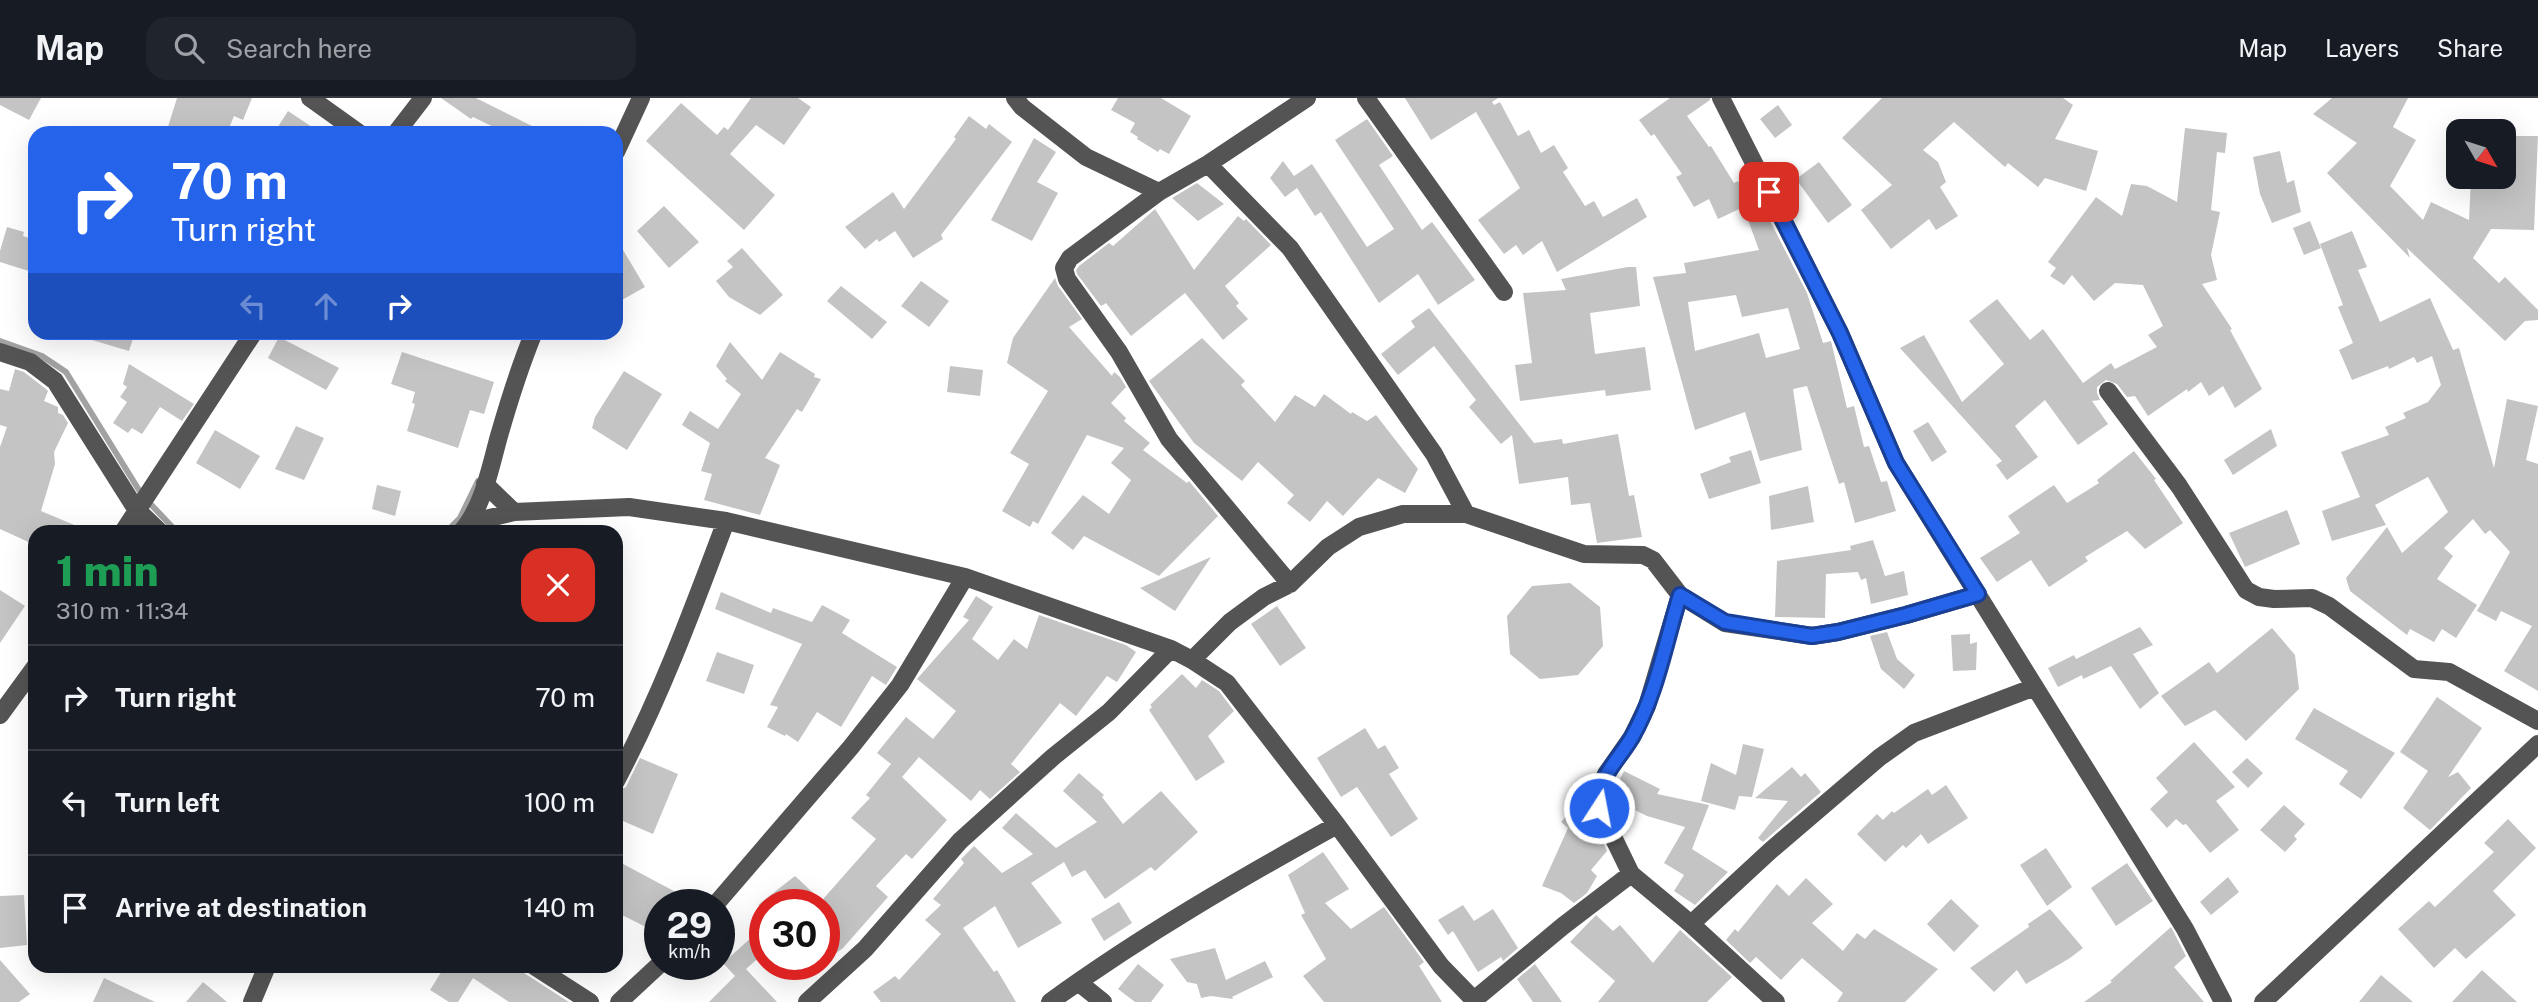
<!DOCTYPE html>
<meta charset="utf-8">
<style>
body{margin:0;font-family:"Public Sans",sans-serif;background:#20242c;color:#f1f3f6;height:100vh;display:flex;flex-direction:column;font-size:26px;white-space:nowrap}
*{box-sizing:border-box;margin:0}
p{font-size:23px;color:#9ea1a6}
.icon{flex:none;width:38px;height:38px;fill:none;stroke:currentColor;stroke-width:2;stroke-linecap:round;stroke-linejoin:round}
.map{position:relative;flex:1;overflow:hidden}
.side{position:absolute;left:28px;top:427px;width:595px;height:448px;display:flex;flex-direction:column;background:#171b24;border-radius:21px;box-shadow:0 7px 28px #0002}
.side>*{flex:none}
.hud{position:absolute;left:28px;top:28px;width:595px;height:214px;border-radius:21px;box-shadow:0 7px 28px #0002;background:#2563eb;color:#fff;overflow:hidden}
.needle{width:46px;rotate:129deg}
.buttons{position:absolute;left:2446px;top:21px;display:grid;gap:14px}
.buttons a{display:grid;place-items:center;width:70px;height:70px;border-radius:14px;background:#171b24;box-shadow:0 7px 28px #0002;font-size:35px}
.speed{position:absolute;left:644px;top:791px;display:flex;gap:14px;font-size:35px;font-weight:700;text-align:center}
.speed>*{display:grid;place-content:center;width:91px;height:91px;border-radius:50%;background:#171b24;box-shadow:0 7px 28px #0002;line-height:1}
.speed small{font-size:18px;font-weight:400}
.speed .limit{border:10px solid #d22;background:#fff;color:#111}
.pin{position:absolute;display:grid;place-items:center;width:60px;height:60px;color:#fff;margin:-30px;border-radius:14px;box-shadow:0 4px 10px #0006}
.me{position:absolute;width:77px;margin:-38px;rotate:11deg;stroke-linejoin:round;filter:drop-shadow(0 0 5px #0008)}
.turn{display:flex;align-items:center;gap:24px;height:147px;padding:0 28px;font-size:32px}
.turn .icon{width:91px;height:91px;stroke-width:2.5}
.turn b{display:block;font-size:49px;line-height:60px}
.lanes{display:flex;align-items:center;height:66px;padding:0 28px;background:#0003;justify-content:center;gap:35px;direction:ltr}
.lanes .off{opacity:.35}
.round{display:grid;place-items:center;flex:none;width:74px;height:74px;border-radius:21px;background:#20242c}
.overview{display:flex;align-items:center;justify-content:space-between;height:119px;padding:0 28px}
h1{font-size:42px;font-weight:800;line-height:52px;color:#1e9e55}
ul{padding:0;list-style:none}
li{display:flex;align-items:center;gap:21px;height:105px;padding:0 28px;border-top:2px solid #363941}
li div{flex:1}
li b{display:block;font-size:26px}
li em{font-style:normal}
header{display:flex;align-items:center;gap:42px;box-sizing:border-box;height:98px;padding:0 35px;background:#171b24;border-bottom:2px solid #363941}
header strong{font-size:33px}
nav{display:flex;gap:38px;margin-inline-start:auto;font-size:24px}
.search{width:490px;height:63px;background:#20242c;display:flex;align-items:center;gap:18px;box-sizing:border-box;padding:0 24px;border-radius:21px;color:#9ea1a6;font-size:26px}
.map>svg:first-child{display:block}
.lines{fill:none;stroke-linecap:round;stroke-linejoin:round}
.stream{stroke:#a2a2a2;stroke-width:6}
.building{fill:#c4c4c4;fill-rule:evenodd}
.minor{stroke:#545454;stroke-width:18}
.route-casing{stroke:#184099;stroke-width:18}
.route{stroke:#2563eb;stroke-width:12}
</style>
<header>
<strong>Map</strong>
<div class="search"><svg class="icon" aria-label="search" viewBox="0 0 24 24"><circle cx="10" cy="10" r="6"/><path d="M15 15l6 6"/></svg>Search here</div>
<nav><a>Map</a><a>Layers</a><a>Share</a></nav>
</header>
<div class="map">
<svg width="2538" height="904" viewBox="0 0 2538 904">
<rect width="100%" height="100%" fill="#fff"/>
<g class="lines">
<path class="stream" d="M0 243 42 258 66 274 142 397 177 434
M446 434 460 420 478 383"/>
</g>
<path class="building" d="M0 0H41L29 22 0 7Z
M177 0H252L243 22 234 18 227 35H166Z
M441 0H476L546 35H506L473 19 471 21Z
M751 0H798L811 9 784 47 756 27 730 56 775 97 744 132 646 43 681 5 717 37 724 29 728 32Z
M1118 0H1161L1191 18 1169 56 1160 51 1158 54 1137 41 1138 39 1130 34 1135 25 1111 12Z
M1405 0H1498L1492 4 1494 7 1500 4 1518 38 1529 32 1541 55 1554 47 1568 70 1563 74 1585 108 1594 103 1603 119 1637 100 1647 119 1557 174 1542 143 1523 157 1516 147 1504 156 1478 122 1520 90 1476 14 1431 42Z
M1670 0H1710V2L1687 18 1709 49 1711 48 1734 85 1738 83 1750 106 1718 121 1709 101 1694 109 1676 79 1682 76 1654 36 1651 38 1639 22Z
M1882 0H2063L2073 7 2055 41 2098 53 2086 93 2045 80 2038 89 2008 65 2005 69 1954 24 1923 52 1938 64 1946 84 1940 89 1958 118 1936 132 1929 121 1891 151 1861 112 1892 87 1842 40Z
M2332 0H2408L2393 29 2416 42 2390 88 2423 122 2431 104 2469 122 2471 81 2504 82V38H2538L2534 132 2491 131 2473 160 2499 185 2505 179 2538 212V222L2525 223 2505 243 2407 150 2410 160 2327 75 2357 45 2313 16Z
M1778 7 1792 27 1775 40 1760 21Z
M288 13 321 35H274Z
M969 18 986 31 989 26 1012 44 941 137 943 141 913 160 895 133 879 144 877 141 865 151 845 129 893 94 904 111 956 41 954 39Z
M1367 21 1393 58 1379 67 1422 132 1432 124 1475 182 1438 207 1418 176 1379 205 1321 114 1315 118 1297 90 1285 99 1270 80 1283 63 1294 78 1312 66 1367 149 1394 131 1335 42Z
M2185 30 2227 35 2225 55 2217 54 2211 112 2220 114 2211 157 2217 182 2202 186 2232 231 2230 232 2262 291 2235 310 2223 288 2209 298 2201 284 2188 294 2187 291 2148 318 2135 298 2127 299 2117 286 2106 282 2097 289V295L2100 302 2092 303 2108 326 2078 347 2045 302 2015 328 2038 359 2007 382 1996 367 2002 363 1900 250 1924 237 1962 304 2004 266 1969 223 1997 201 2030 242 2043 231 2083 285 2111 265 2115 271 2157 249 2148 237 2163 228 2143 187 2115 185 2094 203 2072 177 2064 187 2050 178 2056 170 2048 164 2096 99 2122 118 2131 86 2147 88 2177 104Z
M1034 40 1056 54 1037 84 1058 95 1032 143 991 122Z
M2280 53 2287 85 2294 82 2301 114 2272 125 2260 96 2253 59Z
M1819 64 1852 107 1828 125 1796 81Z
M1197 85 1224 106 1198 123 1172 100Z
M664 108 699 144 669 170 637 133Z
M1155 111 1194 172 1238 118 1244 123 1246 121 1271 147 1225 188 1239 205 1236 208 1248 221 1223 242 1185 195 1131 238 1106 205 1101 208 1077 176 1076 172 1079 168 1109 145 1113 148Z
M1766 115 1807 195 1823 245 1831 243 1847 310 1854 308 1864 349 1869 348 1881 384 1887 383 1896 413 1855 425 1844 384 1839 386 1807 288 1793 291 1802 352 1760 363 1745 314 1695 332 1653 179 1686 175 1684 165 1759 152 1748 122ZM1736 197 1742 219 1788 210 1800 251 1766 260 1759 235 1695 253 1688 204Z
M2310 123 2321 150 2304 157 2293 130Z
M7 129 24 134 23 138 35 142V175L0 164V153Z
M2352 133 2367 169 2358 172 2380 224 2430 200 2453 252 2459 250 2494 370 2507 301 2538 308 2526 362 2538 366V593L2504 573 2532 528 2501 513 2496 523 2477 513 2510 454 2490 432 2485 436 2473 421 2444 450 2453 458 2437 481 2477 507 2456 540 2442 531 2434 544 2410 531 2407 537 2350 493 2346 480 2387 429 2402 455 2448 414 2428 379 2375 407 2386 427 2332 443 2322 413 2360 399 2341 354 2389 337 2385 329 2406 320 2403 315 2428 304 2441 287 2432 258 2417 265 2414 259 2389 271 2388 268 2352 282 2339 252 2353 245 2338 209 2343 207 2320 146Z
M616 140 645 189 622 202 616 191Z
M742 150 783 197 760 217 729 199 716 183 733 169 727 163Z
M1628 169H1636L1640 208 1590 215 1595 256 1645 249 1651 292 1606 298 1605 292 1520 303 1515 267 1532 265 1523 195 1566 192 1561 181Z
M1055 180 1058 188 1082 221 1069 229 1112 278 1114 274 1120 279 1126 289 1111 305 1126 320 1124 323 1150 345 1143 352 1187 385 1189 383 1218 418 1159 478 1084 438 1073 452 1051 435 1083 397 1109 416 1131 382 1111 365 1124 350 1087 337 1038 426 1033 423 1030 429 1002 413 1029 366 1010 355 1048 293 1007 265 1013 240Z
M921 183 949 203 929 229 901 208Z
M841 188 887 224 872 241 827 203Z
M1429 210 1534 345 1562 341 1563 346 1618 336 1629 398 1634 397 1642 439 1597 445 1590 405 1571 407 1568 379 1519 386 1512 337 1501 346 1469 309 1476 302 1434 248 1398 277 1381 256 1415 229 1411 223Z
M82 234H135L129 253 82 239Z
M279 239 339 270 326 292 268 260Z
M1202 240 1245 283 1241 287 1275 324 1295 297 1315 309 1324 296 1351 316 1352 314 1367 323 1376 317 1418 371 1405 395 1378 380 1343 418 1327 403 1310 424 1287 405 1294 397 1258 364 1242 383 1194 345 1149 283Z
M730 244 762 282 780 254 815 276 814 279 821 281 802 314 797 311 765 360 780 367 760 417 704 402 712 376 701 373 710 345 682 327 690 313 718 331 741 296 725 283 727 281 716 268Z
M402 254 494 284 484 316 470 312 458 350 407 333 415 306 412 305 415 294 391 286Z
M129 266 194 306 182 323 160 309 142 336 132 330 128 335 113 325 127 304 120 299 127 289 123 286Z
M950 268 983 272 980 298 947 294Z
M15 271 24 274 46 291 48 293 44 303 58 309V315L63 317 68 325 54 354 55 366 41 413 91 434H35V447L0 431V349L7 329 0 327V291L9 293Z
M624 273 662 296 627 352 592 330 595 319Z
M1928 324 1947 354 1932 364 1913 333Z
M296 328 324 340 304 382 275 371Z
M2271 331 2277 348 2233 377 2224 362Z
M215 332 260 358 240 391 196 365Z
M1751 352 1761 385 1709 401 1700 376 1731 364 1729 359Z
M2134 353 2156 381 2154 382 2183 425 2145 451 2127 433 2085 459 2088 463 2049 489 2031 462 1997 484 1980 460 2020 435 2008 418 2054 387 2067 405 2099 385 2097 382Z
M377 387 401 393 395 418 372 411Z
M1808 388 1814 424 1771 432 1769 398Z
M2287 412 2300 446 2245 469 2229 435Z
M1873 442 1885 478 1904 473 1908 497 1871 506 1866 480 1861 482 1858 474 1826 476 1825 520 1775 519 1777 463 1851 452 1850 448Z
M1211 459 1175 513 1140 490Z
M1570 485 1600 509 1603 548 1578 577 1540 581 1510 556 1507 518 1532 488Z
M0 492 25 508 0 545Z
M721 494 771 515 773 510 812 524 822 507 850 522 842 535 897 569 886 587 872 578 841 629 817 614 798 644 786 636 785 638 767 629 778 609 770 607 802 546 715 511Z
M976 498 993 509 972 541 998 562 1014 541 1027 551 1039 517 1126 547 1136 554 1117 584 1107 578 1076 618 1060 605 1011 666 1020 674 990 701 980 692 971 703 919 659 902 679 947 722 912 761 906 756 876 788 888 799 843 850 824 864V807H758L795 778 824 805V800L876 741 851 720 870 700 866 697 891 666 877 655 906 619 933 641 956 613 917 581 969 522 963 519Z
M1277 508 1306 550 1280 568 1251 526Z
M2140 529 2153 547 2133 556 2159 595 2140 611 2111 568 2083 581 2082 577 2058 589 2048 570 2074 557 2076 561Z
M2272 530 2295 557 2299 591 2246 643 2215 612 2185 628 2161 598 2209 564 2217 575Z
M1887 534 1897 561 1915 577 1904 591 1881 571 1870 538Z
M1970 536V546L1977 544 1976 572 1953 573 1951 537Z
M717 554 754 567 744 596 706 583Z
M1182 576 1196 590 1202 582 1219 593 1234 613 1208 638 1225 664 1196 683 1149 612 1152 609 1150 607Z
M2437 599 2482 630 2448 679 2458 674 2471 690 2430 732 2403 710 2428 673 2400 654Z
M2314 610 2395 655 2361 701 2339 686 2348 673 2295 641Z
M1365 630 1378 651 1385 647 1399 670 1389 676 1418 721 1391 739 1357 689 1341 699 1317 660Z
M2194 644 2235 689 2216 703 2239 732 2210 755 2186 726 2183 727 2176 721 2167 730 2150 711 2168 694 2156 680Z
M1743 646 1764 651 1752 699 1739 698 1735 712 1701 703 1711 665 1736 677Z
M640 660 678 676 653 736 616 720V694L626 689Z
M2247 660 2263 675 2248 690 2232 674Z
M1792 669 1801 679 1805 675 1821 694 1763 744 1758 740 1788 703 1755 700Z
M1624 673 1660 691 1657 696 1709 707 1692 751 1728 774 1695 807 1674 793 1684 777 1664 765 1685 729 1647 718 1610 700Z
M1079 675 1104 697 1102 699 1123 726 1161 693 1198 734 1155 773 1151 769 1105 801 1085 772 1072 779 1064 764 1031 785 1062 825 1018 850 995 808 963 830 994 874 997 872 1016 904H881L873 894 895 878 899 882 941 836 925 822 941 807 933 801 964 765 961 761 974 748 1002 775 1033 756 1002 730 1016 715 1056 750 1097 724 1063 693Z
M1946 687 1968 720 1928 746 1921 736 1906 750 1903 747 1885 764 1857 736 1877 716 1883 722 1892 713 1894 715 1928 691 1932 697Z
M1577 706 1590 717 1607 753 1591 772 1597 778 1587 795 1574 805 1561 795 1542 788 1568 730 1561 724Z
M2284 707 2305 726 2294 738 2297 741 2285 754 2260 732Z
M2508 721 2536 750 2493 793 2516 817 2466 861 2455 850 2434 870 2398 831 2429 803 2435 809 2494 754 2484 745Z
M2046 750 2072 789 2047 808 2020 767Z
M1323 754 1349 791 1325 805 1351 831 1384 809 1424 864 1419 868 1442 904H1324L1303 878 1326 861 1301 817 1305 815 1288 777Z
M616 762 625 767 700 807H660V836L616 814Z
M2127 765 2153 803 2116 828 2091 790Z
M2228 779 2239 794 2211 817 2200 804Z
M1806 780 1833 806 1812 825 1843 853 1857 835 1865 841 1874 831 1938 871 1905 904H1837L1843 895 1802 860 1781 882 1756 859 1750 865 1726 842 1735 831 1738 834 1777 786 1789 798Z
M24 797 27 847 0 850V798Z
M1951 801 1979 828 1954 854 1927 826Z
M1119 804 1132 825 1104 843 1091 821Z
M1463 807 1474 823 1493 811 1518 850 1503 863 1501 859 1478 874 1453 833 1448 837 1438 822Z
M2050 811 2083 850 2070 860 2026 886 2017 872 1994 894 1970 870 2029 829 2028 826Z
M1596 817 1613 833 1620 827 1653 865 1680 832 1732 879 1707 904H1598L1615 883 1570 844Z
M2171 829 2186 858 2174 869 2204 904H2084L2112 884 2110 883Z
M752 839 765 847V854L746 871 777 904H709L735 878 723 865Z
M1215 850 1226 882 1265 863 1273 879 1232 899 1233 901 1211 898 1201 900 1197 886 1187 884 1170 861Z
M0 862 30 896 19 904H0Z
M1138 866 1164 887 1151 904H1135L1118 891Z
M1535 866 1562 904H1533L1517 881Z
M445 868H513L569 904H509L473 880 458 904H449L430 892Z
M2482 872 2517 904H2452Z
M2381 877 2413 904H2359Z
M104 880 155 904H93Z
M203 884 227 904H186Z"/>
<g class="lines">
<path class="minor" d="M310 0 359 35
M1015 0 1022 9 1086 59 1159 94
M1366 0 1504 194
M1721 0 1840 235 1896 365 2185 831 2223 904
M396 35 423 0
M616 54 641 0
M1208 66 1290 150 1434 356 1466 416
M0 254 30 264 55 283 136 411 160 434
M2108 293 2179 388 2246 492 2259 499 2274 501 2312 500 2329 508 2414 571 2449 574 2538 623
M485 386 514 414
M469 425 514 414 629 409 726 423 965 479 1171 551 1192 562 1227 585 1337 727 1441 868 1476 904
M123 434 254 234
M461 434C483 410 490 370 499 338 509 303 520 268 534 234
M1290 486 1169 341 1119 254 1067 181 1064 170 1070 160 1159 94 1208 66 1307 0
M1680 497 1647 608 1632 639 1606 676 1598 695 1599 710 1631 776 1691 826 1776 904
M1192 562 1230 524 1264 499 1290 486 1328 449 1359 429 1403 416H1466L1584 456 1643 457 1653 462 1680 497 1725 525 1812 538 1838 534 1906 517 1978 496
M0 617 35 569
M616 683C660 600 693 511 726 423
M715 807 851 649 900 587 965 479
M1691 826 1770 753 1880 659 1914 635 2035 589
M534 868 590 904
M1078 884 1103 904
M1474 902 1563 828 1631 776
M252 904 267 868
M619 904 660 866
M807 904 865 851 960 743 1053 659 1109 614 1171 551
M1050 904C1141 838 1239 781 1337 727
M2263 904 2538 646"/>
</g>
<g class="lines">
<defs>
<path id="route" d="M1599 710C1597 678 1617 665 1632 639 1656 598 1666 542 1680 497L1725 524 1812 538 1838 534 1906 517 1978 496 1896 365 1840 235 1769 94"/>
</defs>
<use href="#route" class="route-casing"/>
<use href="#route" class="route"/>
</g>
</svg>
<div class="buttons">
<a><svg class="needle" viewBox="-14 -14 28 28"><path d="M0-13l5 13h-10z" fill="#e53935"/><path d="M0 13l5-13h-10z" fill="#9ea1a6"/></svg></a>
</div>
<div class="speed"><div>29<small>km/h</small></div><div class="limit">30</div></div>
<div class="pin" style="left:1769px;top:94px;background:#d93025"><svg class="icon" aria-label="arrive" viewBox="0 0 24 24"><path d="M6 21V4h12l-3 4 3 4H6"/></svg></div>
<svg class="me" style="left:1599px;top:710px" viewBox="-20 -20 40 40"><circle r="17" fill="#2563eb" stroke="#fff" stroke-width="3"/><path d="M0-11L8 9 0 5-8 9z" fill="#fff"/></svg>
<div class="hud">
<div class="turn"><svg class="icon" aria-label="right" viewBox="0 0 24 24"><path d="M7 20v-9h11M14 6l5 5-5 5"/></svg><div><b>70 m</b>Turn right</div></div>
<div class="lanes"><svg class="icon off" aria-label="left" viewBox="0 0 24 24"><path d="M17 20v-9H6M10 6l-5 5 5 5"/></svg><svg class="icon off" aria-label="ahead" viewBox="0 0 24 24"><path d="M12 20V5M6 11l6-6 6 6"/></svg><svg class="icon" aria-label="right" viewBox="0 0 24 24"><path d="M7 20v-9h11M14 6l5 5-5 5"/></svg></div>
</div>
<section class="side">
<div class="overview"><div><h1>1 min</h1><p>310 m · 11:34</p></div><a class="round" style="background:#d93025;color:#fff"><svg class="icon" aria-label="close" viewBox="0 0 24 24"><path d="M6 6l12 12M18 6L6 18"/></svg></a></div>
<ul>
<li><svg class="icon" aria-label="right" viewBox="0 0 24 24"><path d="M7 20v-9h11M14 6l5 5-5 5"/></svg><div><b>Turn right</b></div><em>70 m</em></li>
<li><svg class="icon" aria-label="left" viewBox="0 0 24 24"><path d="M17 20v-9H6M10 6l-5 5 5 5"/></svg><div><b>Turn left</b></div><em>100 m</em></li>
<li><svg class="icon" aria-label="arrive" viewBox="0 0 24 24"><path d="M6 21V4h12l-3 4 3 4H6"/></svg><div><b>Arrive at destination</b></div><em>140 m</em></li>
</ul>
</section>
</div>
